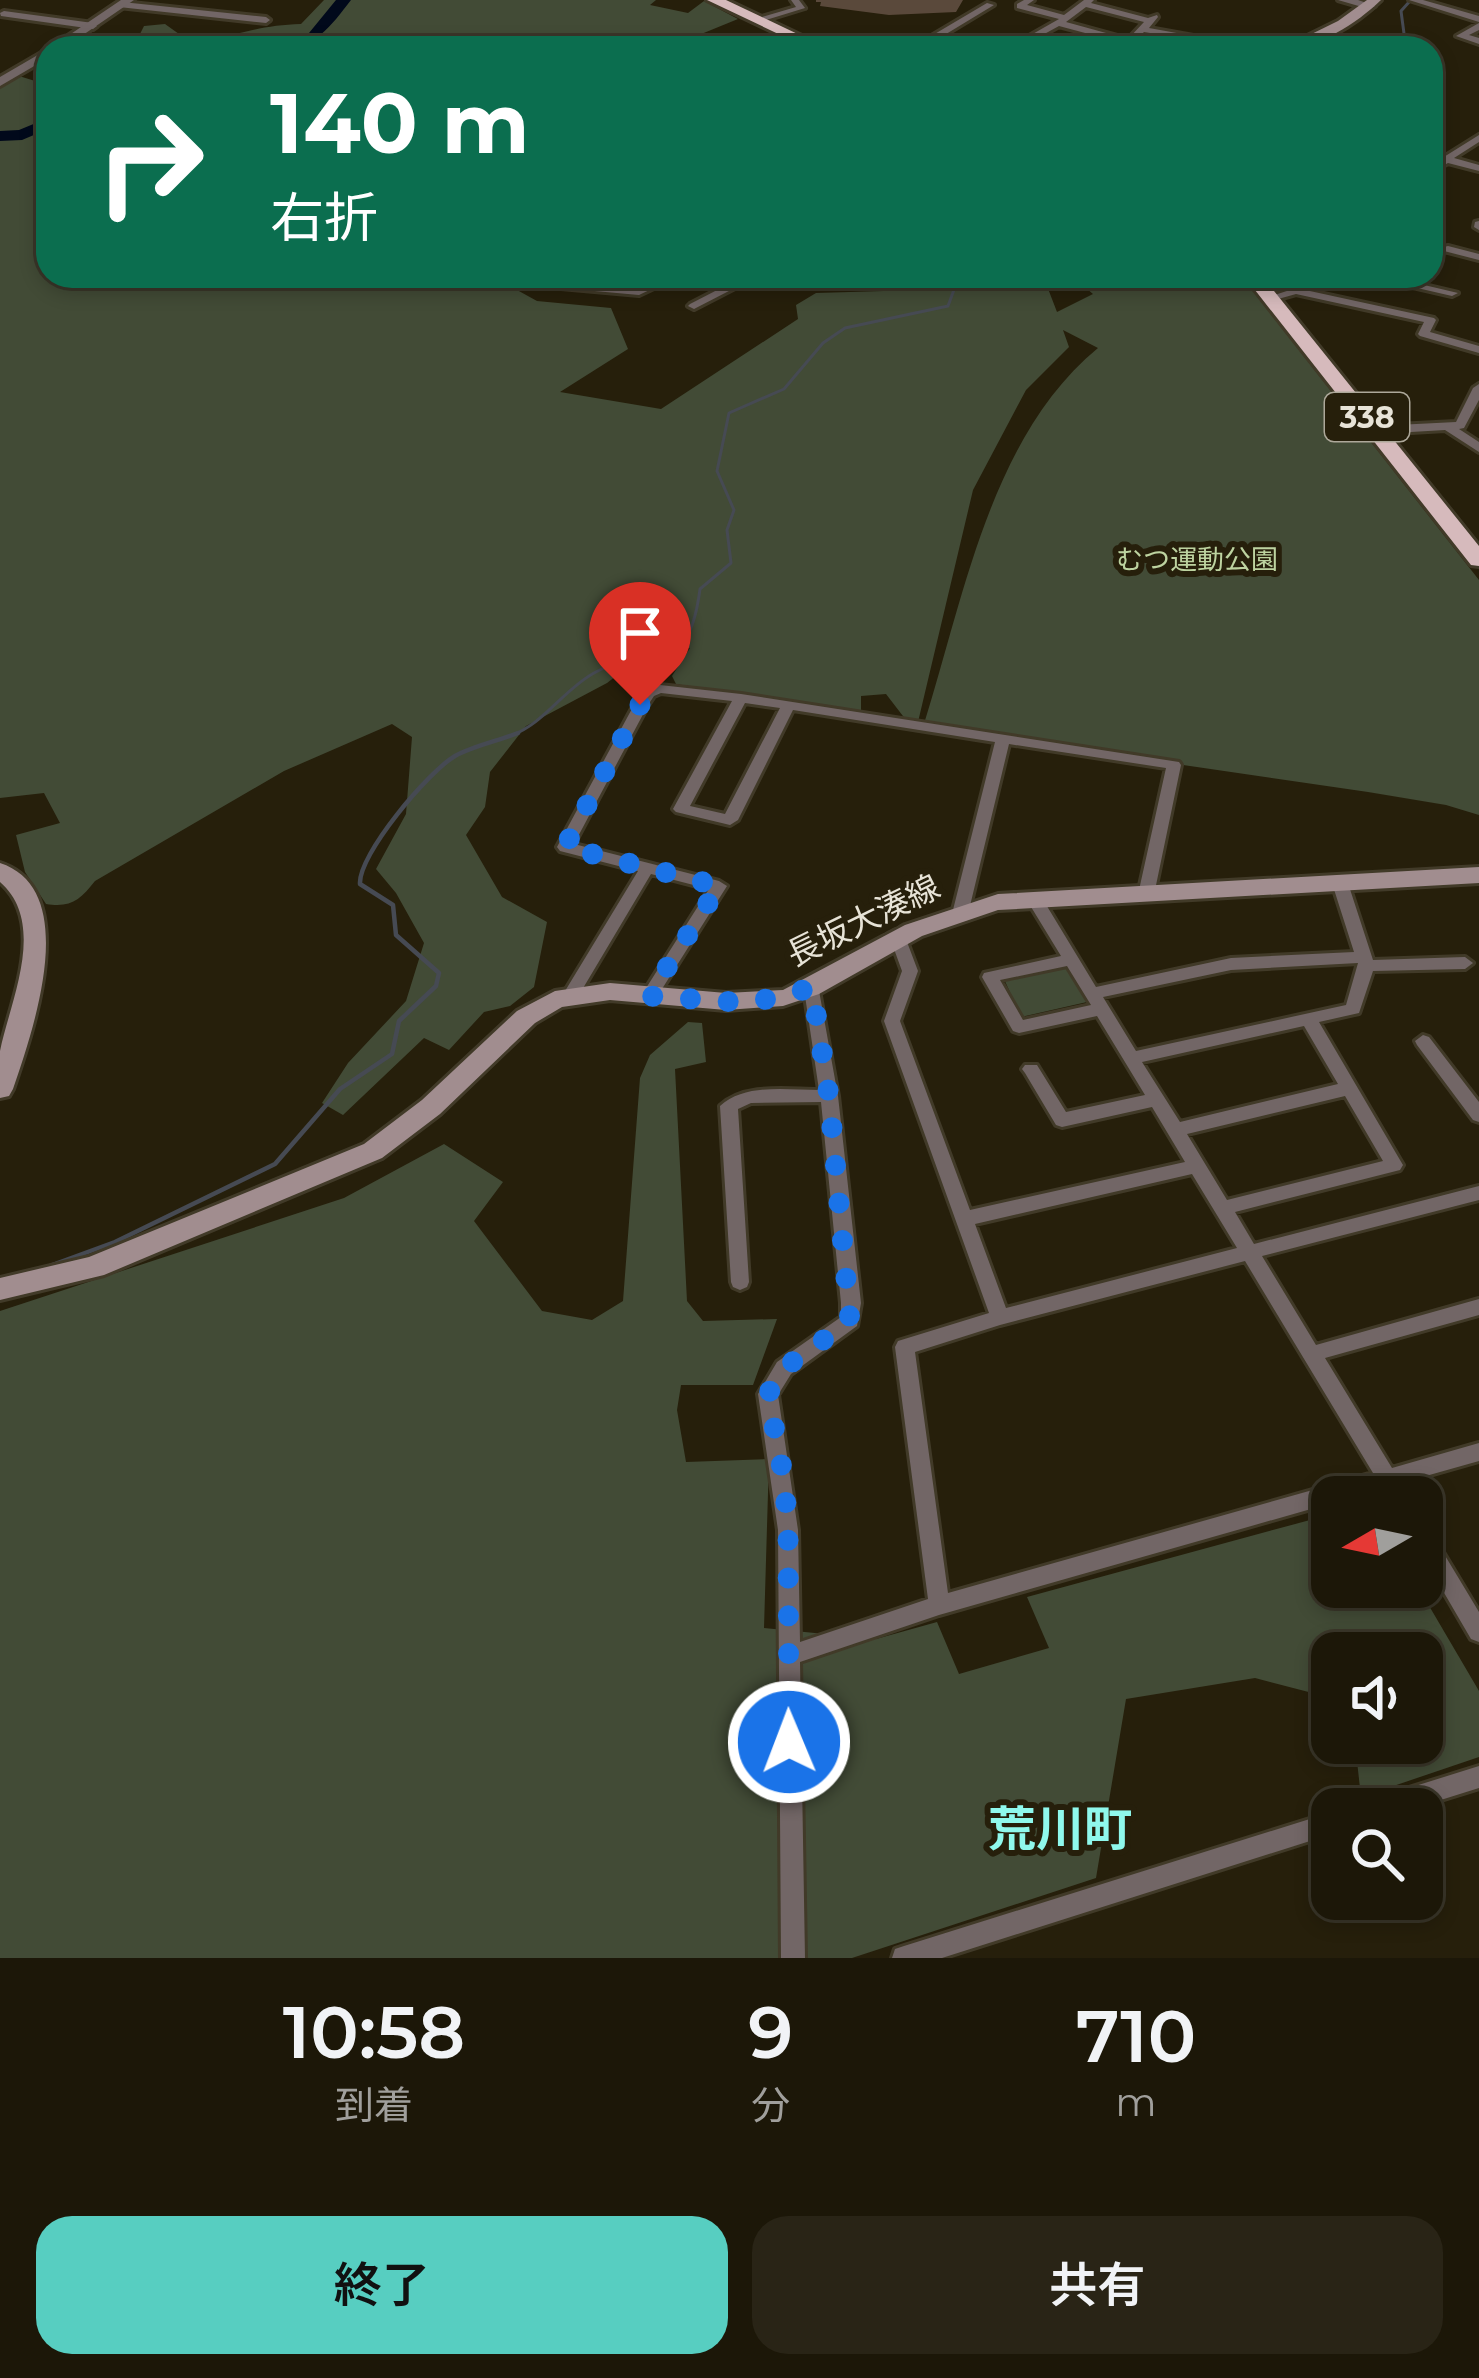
<!DOCTYPE html>
<html lang="ja">
<meta charset="utf-8">
<style>
body{margin:0;font-family:Montserrat,"Noto Sans JP",sans-serif;background:#292416;color:#f1f3f6;height:100vh;display:flex;flex-direction:column;font-size:45px;white-space:nowrap}
*{box-sizing:border-box;margin:0}
p{font-size:39px;color:#a09f9c}
.icon{flex:none;width:66px;height:66px;fill:none;stroke:currentColor;stroke-width:2;stroke-linecap:round;stroke-linejoin:round}
.map{position:relative;height:1958px;overflow:hidden}
.side{display:flex;flex-direction:column;background:#1c1708;flex:1}
.side>*{flex:none}
.top-card{position:absolute;left:36px;top:36px;width:1407px;height:252px;border-radius:36px;box-shadow:0 6px 18px #0003,0 0 0 3px #3a3629;background:#0b6e4f;color:#fff;overflow:hidden}
.needle{width:78px;rotate:261deg}
.controls{position:absolute;left:1311px;top:1476px;display:grid;gap:24px}
.controls a{display:grid;place-items:center;width:132px;height:132px;border-radius:24px;background:#1c1708;box-shadow:0 6px 18px #0003,0 0 0 3px #3a3629;font-size:60px}
.pin{position:absolute;display:grid;place-items:center;width:102px;height:102px;color:#fff;margin:-123px -51px;border-radius:50% 50% 50% 0;rotate:-45deg;box-shadow:0 0 12px #0007}
.pin .icon{rotate:45deg}
.me{position:absolute;width:132px;margin:-66px;rotate:359deg;stroke-linejoin:round;filter:drop-shadow(0 0 9px #0008)}
.turn{display:flex;align-items:center;gap:42px;height:252px;padding:0 36px;font-size:54px}
.turn .icon{width:156px;height:156px;stroke-width:2.5}
.turn b{display:block;font-size:84px;line-height:102px}
.eta{display:flex;justify-content:space-evenly;align-items:center;height:204px;text-align:center}
.eta b{font-size:72px;font-weight:600;line-height:84px}
.action{display:flex;gap:24px;margin-top:auto;padding:24px 36px}
.action a{flex:1;height:138px;border-radius:36px;background:#57cec1;color:#111;font-size:48px;font-weight:600;line-height:138px;text-align:center}
.action a+a{background:#292416;color:#f1f3f6}
.map>svg:first-child{display:block}
.green{fill:#424b36}
.lines{fill:none;stroke-linecap:round;stroke-linejoin:round}
.stream-far1{stroke:#464a53;stroke-width:3}
.stream{stroke:#464a53;stroke-width:4.5}
.river{fill:#01091b;fill-rule:evenodd}
.minor-casing{stroke:#413a28;stroke-width:6}
.tertiary-casing{stroke:#413a28;stroke-width:6}
.secondary-casing{stroke:#413a28;stroke-width:6}
.trunk-casing{stroke:#413a28;stroke-width:6}
.minor{fill:#726666;fill-rule:evenodd}
.tertiary{fill:#726666;fill-rule:evenodd}
.secondary{fill:#a18d8f;fill-rule:evenodd}
.trunk{fill:#d6babc;fill-rule:evenodd}
.wall{fill:#5a493b}
.route{stroke:#1a73e8;stroke-width:21;stroke-dasharray:0 37.8}
.labels{text-anchor:middle;dominant-baseline:central;stroke-width:12;stroke-linejoin:round;paint-order:stroke}
.far-park-label{font-size:27px;fill:#bdd3a0;stroke:#261f0b}
.shield{fill:#261f0b;stroke:#ada89a;stroke-width:3}
.shield-label{font-size:30px;font-weight:bold;fill:#e7e3d7}
.street-label{font-size:33px;fill:#e7e3d7;stroke:#261f0b}
.near-quarter-label{font-size:48px;font-weight:bold;fill:#8ff8ec;stroke:#261f0b}
</style>
<div class="map">
<svg width="1479" height="1958" viewBox="0 0 1479 1958">
<rect width="100%" height="100%" fill="#261f0b"/>
<path class="green" d="M324 0H656L650 5 688 13 704 1 738 19 667 48H143L123 39 140 34 144 26 165 24 193 44C233 36 259 25 301 24Z
M19 76 48 85V276H492L537 301 611 308 628 349 560 392 661 409 798 319 796 305 816 293 1047 286 1057 312 1093 294 1072 276H1241L1479 580V815L1446 805 1368 792 923 727C964 598 990 437 1098 348L1063 330 1069 347 1026 390 973 490 918 722 906 720 886 694 861 696V714L676 684 672 676 690 648 660 642 607 683 526 726 490 772 485 807 466 835 502 897 547 922 534 987 510 1006 484 1012 449 1050 424 1038 343 1115 322 1103 348 1063 406 1001 424 943 396 893 376 869 406 814 412 737 392 724 284 771 95 881C80 900 71 908 46 904L25 872 16 835 60 823 44 793 0 798V88Z
M1067 967 1087 1002 1021 1017 1004 979Z
M688 1022 702 1023 706 1062 675 1069 687 1301 703 1321 777 1319 753 1385H681L677 1410 686 1462 769 1459 764 1628 876 1639 937 1622 959 1674 1049 1648 1027 1597 1332 1514V1587H1418L1479 1691V1757L1361 1797 1355 1743H1422V1653H1332V1708L1324 1696 1255 1678 1126 1699 1096 1878 852 1958H0V1311L344 1198 444 1144 503 1182 474 1221 542 1311 592 1320 623 1301 640 1078 650 1055Z"/>
<g class="lines">
<path class="stream-far1" d="M1410 1 1401 11 1405 41 1419 48
M510 736C544 724 563 690 594 673 651 641 688 683 700 589L731 563 727 530 734 510 717 471 729 413 784 389 823 343 845 328 948 306 959 276"/>
<path class="stream" d="M44 1268 115 1242 275 1164 340 1089 392 1054 399 1021 436 986 439 973 396 935 393 905 360 884C358 855 428 772 455 756 473 746 498 741 518 733"/>
<path class="river" d="M336 0H351C330 27 316 48 280 48L309 33Z
M48 118V129L22 140 0 141V131L19 130Z"/>
<defs>
<path id="minor" d="M791 0H799L805 8 766 20 762 17 796 7Z
M1024 0H1034L1027 5 1064 15 1084 0H1094L1091 3 1148 18 1157 15 1158 17 1149 28 1210 39 1205 42 1144 32 1130 45 1059 26 1037 38 1069 48H1053L1031 42 1020 48H1008L1059 19 1017 8V4ZM1086 7 1144 22 1128 39 1066 22Z
M1409 0H1423L1479 16V22Z
M122 2 266 17 270 20 266 23 119 7V3Z
M987 3 994 5 923 48H911Z
M4 11 93 23 97 26 93 29 1 16 0 13Z
M1479 23V30L1469 35 1479 38V44L1456 36Z
M1479 135V142L1454 158 1479 165V171L1448 163 1431 172V165Z
M1479 221V230L1474 227 1475 222Z
M1448 246 1479 254V260L1444 251V247Z
M538 276H552L563 282 638 289 665 276H679L639 295 561 288Z
M697 276H712L730 283 745 276H758L694 309 688 306 690 304 721 288Z
M843 276H856L857 278 852 281Z
M900 276H911L900 286 895 283Z
M1365 276H1386L1458 293 1452 296Z
M1296 288 1434 318 1436 320 1430 332 1479 346V353L1420 336 1418 334 1424 322 1296 294 1271 301 1265 298Z
M1479 384V400L1464 428 1459 429 1479 442V452L1445 430 1377 434 1371 430 1377 426 1456 422 1473 388Z
M660 685 741 694 1179 762 1181 765 1155 890 1147 895 1139 890 1166 768 1009 744 969 910 961 915 953 910 995 742 793 710 738 820 730 825 676 812 673 809 732 701 661 693 654 696 648 705 574 844 719 881 727 886 655 1000 649 1002 641 996 709 889 651 874 576 1000H564L562 996 638 871 560 851 557 847 634 705 644 690ZM745 703 780 708 725 814 690 806Z
M1339 875 1347 880 1373 960 1465 957 1473 963 1465 969 1373 971 1359 1013 1319 1022 1400 1160 1403 1165 1400 1170 1235 1212 1254 1244 1479 1186V1200L1262 1256 1316 1345 1479 1299V1315L1325 1358 1392 1468 1479 1443V1461L1401 1483 1409 1497H1388L1383 1488 1352 1497H1332V1503L939 1615 800 1662 805 1958H781L778 1530 758 1394 777 1362 841 1317V1303L821 1102 751 1103 738 1109 749 1282 747 1287 740 1290 733 1287 731 1282 720 1106C745 1083 787 1090 819 1090L804 989 806 985H818L838 1096 861 1303 857 1326 791 1374 778 1395 798 1530 800 1642 928 1599 895 1347 898 1341 989 1313 884 1021 902 971 890 938 892 934H904L918 971 900 1021 970 1210 1185 1162 1152 1107 1062 1127 1056 1125 1025 1073 1022 1069 1025 1065H1037L1066 1112 1145 1095 1097 1016 1019 1033 1013 1031 982 977 984 973 1061 956 1025 897 1027 893H1039L1096 987 1231 958 1354 952 1331 880ZM1358 963 1346 1005 1136 1051 1103 997 1231 970ZM1067 966 1091 1005 1023 1020 1000 980ZM1304 1026 1338 1084 1180 1122 1142 1062ZM1345 1096 1383 1161 1227 1200 1187 1134ZM1192 1174 1237 1248 1006 1308 975 1224ZM1245 1261 1373 1473 948 1593 915 1352 1000 1325Z
M1423 1035 1429 1037 1479 1102V1122L1473 1120 1417 1045 1415 1041Z
M1422 1527 1429 1529 1479 1612V1642L1471 1639 1422 1555Z
M1479 1766V1788L1412 1809H1365L1369 1801 1377 1798Z
M1332 1812V1834L942 1958H892L895 1949 904 1946Z"/>
<path id="tertiary" d="M121 0H134L64 48H50Z
M1338 0H1358L1375 6 1369 9Z
M48 49V58L0 86V77Z"/>
<path id="secondary" d="M1367 0H1381C1356 24 1319 48 1283 48L1338 21Z
M0 863C83 890 32 1033 13 1089L9 1096 0 1098C0 1083 0 1066 0 1051 10 1001 48 924 0 882Z
M1479 867V883L998 910 922 936 819 994 783 1006 726 1010 610 1000 562 1007 535 1023 440 1114 382 1158 104 1275 0 1300V1278L89 1257 364 1144 422 1100 517 1011 555 991 610 983 726 993 783 990 905 925 998 894Z"/>
<path id="trunk" d="M707 0H726L827 48H808Z
M1244 276H1262L1479 546V566L1471 565Z"/>
</defs>
<use href="#minor" class="minor-casing"/>
<use href="#tertiary" class="tertiary-casing"/>
<use href="#secondary" class="secondary-casing"/>
<use href="#trunk" class="trunk-casing"/>
<use href="#minor" class="minor"/>
<use href="#tertiary" class="tertiary"/>
<use href="#secondary" class="secondary"/>
<use href="#trunk" class="trunk"/>
</g>
<path class="wall" d="M816 0H963L956 12 889 15 820 6 821 2H816Z"/>
<g class="lines">
<path class="route" d="M640 705 565 847 719 886 649 996 750 1003 812 988 829 1096 850 1321 784 1368 768 1394 784 1479 788 1530 789 1742"/>
</g>
<g class="labels">
<g class="far-park-label">
<text x="1197" y="559">むつ運動公園</text>
</g>
<rect class="shield" x="1325" y="393" width="84" height="48" rx="9"/>
<g class="shield-label">
<text x="1367" y="417">338</text>
</g>
<g class="street-label">
<text transform="translate(863 920) rotate(-26)">長坂大湊線</text>
</g>
<g class="near-quarter-label">
<text x="1060" y="1829">荒川町</text>
</g>
</g>
</svg>
<div class="controls">
<a><svg class="needle" viewBox="-14 -14 28 28"><path d="M0-13l5 13h-10z" fill="#e53935"/><path d="M0 13l5-13h-10z" fill="#a09f9c"/></svg></a>
<a><svg class="icon" aria-label="sound" viewBox="0 0 24 24"><path d="M4 9h4l5-4v14l-5-4H4zM17 9q2 3 0 6"/></svg></a>
<a><svg class="icon" aria-label="search" viewBox="0 0 24 24"><circle cx="10" cy="10" r="6"/><path d="M15 15l6 6"/></svg></a>
</div>
<div class="pin" style="left:640px;top:705px;background:#d93025"><svg class="icon" aria-label="arrive" viewBox="0 0 24 24"><path d="M6 21V4h12l-3 4 3 4H6"/></svg></div>
<svg class="me" style="left:789px;top:1742px" viewBox="-20 -20 40 40"><circle r="17" fill="#1a73e8" stroke="#fff" stroke-width="3"/><path d="M0-11L8 9 0 5-8 9z" fill="#fff"/></svg>
<div class="top-card">
<div class="turn"><svg class="icon" aria-label="right" viewBox="0 0 24 24"><path d="M7 20v-9h11M14 6l5 5-5 5"/></svg><div><b>140 m</b>右折</div></div>
</div>
</div>
<section class="side">
<div class="eta">
<div><b>10:58</b><p>到着</p></div>
<div><b>9</b><p>分</p></div>
<div><b>710</b><p>m</p></div>
</div>
<div class="action"><a>終了</a><a>共有</a></div>
</section>
